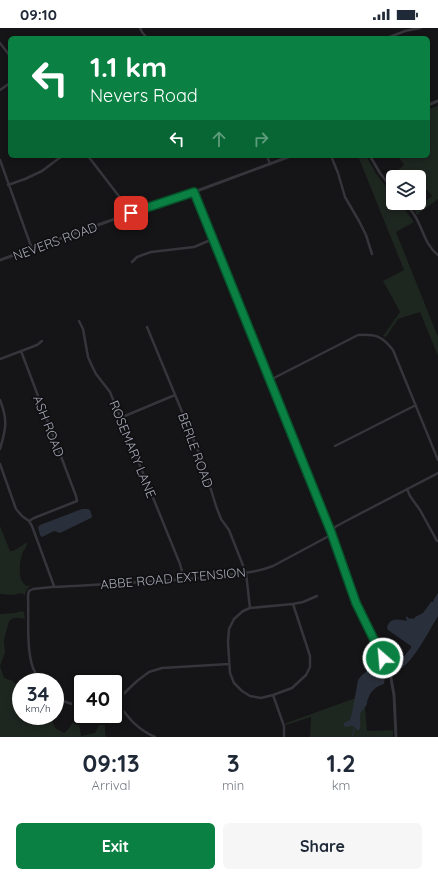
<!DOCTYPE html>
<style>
body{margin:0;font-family:Quicksand,sans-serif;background:#f6f6f7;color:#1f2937;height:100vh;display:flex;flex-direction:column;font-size:15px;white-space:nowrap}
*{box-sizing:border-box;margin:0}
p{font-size:13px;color:#747a83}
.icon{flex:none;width:22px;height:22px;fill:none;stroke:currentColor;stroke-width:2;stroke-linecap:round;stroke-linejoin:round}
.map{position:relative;height:709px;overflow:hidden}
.panel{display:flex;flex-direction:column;background:#fff;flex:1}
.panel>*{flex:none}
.banner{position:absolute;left:8px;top:8px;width:422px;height:122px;border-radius:6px;box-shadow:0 2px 6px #0003;background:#0b8043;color:#fff;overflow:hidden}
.tools{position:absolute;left:386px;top:142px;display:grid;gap:8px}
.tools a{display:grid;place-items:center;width:40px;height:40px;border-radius:6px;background:#fff;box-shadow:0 2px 6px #0003;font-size:20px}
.speed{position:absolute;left:12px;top:645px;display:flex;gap:8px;font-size:20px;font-weight:700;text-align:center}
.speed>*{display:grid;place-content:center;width:52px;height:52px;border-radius:50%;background:#fff;box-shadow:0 2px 6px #0003;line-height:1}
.speed small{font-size:10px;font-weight:400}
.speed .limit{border:2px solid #111;border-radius:6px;background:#fff;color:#111}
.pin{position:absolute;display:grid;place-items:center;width:34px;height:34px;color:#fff;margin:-17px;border-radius:8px;box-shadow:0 2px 6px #0006}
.me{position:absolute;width:44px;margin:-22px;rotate:333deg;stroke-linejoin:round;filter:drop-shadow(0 0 3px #0008)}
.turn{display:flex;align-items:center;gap:14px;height:84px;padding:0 16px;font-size:18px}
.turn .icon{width:52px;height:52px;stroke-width:2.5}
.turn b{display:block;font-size:28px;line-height:34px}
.lanes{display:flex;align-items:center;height:38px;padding:0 16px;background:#0003;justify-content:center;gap:20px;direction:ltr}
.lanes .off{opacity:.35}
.eta{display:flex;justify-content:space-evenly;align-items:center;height:68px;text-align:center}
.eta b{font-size:24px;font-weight:800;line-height:28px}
.primary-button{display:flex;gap:8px;margin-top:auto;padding:8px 16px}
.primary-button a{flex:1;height:46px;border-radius:6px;background:#0b8043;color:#fff;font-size:16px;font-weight:800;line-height:46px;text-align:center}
.primary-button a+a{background:#f6f6f7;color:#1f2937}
.status{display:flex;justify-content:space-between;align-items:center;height:28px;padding:0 20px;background:#fff;direction:ltr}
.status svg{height:11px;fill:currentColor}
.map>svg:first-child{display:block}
.green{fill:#1e2620}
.water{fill:#2a303b}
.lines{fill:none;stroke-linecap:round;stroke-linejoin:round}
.stream{stroke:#2a303b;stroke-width:1}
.minor{stroke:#35353b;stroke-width:2.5}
.tertiary{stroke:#35353b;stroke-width:3}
.route-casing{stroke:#07532c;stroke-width:10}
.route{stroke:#0b8043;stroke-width:7}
.labels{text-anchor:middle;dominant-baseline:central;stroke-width:3.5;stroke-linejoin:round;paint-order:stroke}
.street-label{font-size:13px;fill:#a5a8b7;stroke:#100f11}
</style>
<div class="status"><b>09:10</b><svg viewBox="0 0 49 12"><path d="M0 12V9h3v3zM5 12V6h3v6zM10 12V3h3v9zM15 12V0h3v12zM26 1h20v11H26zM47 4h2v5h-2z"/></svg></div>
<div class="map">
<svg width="438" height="709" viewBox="0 0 438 709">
<rect width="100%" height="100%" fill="#151416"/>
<path class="green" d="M438 78V171L417 187 414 181 432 168 419 153V149H415L409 142 400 149H393V154L392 155 388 150 404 137 398 128H428V81Z
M358 128H366L377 147 393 167V175H400L414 194 396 204 438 309V328L420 284 398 291 386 309 383 308 400 284 383 253 404 242Z
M0 498 10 523H13L26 515H27C27 520 23 522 22 527 20 533 18 547 22 553 23 555 25 556 26 558L32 557C28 559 25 563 25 568L22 565 13 567 0 566Z
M22 583 24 584 25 591 20 590H14L9 593 4 612 5 625 0 638V586L15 585Z
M0 638 4 650 13 653 15 656 30 647 31 643 36 654 33 653 30 654H21V663L14 671 18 681 21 679V688H40L43 690H49L53 695 55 700 64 705C70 701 73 694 75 688L78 687 81 708 95 705 99 697 98 690 99 689H102L105 698V704L106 709H0Z
M364 667 367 703 393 702V709H310L311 689 286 697V695Z"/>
<path class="water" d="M82 481H88L90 482 92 488 91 490 60 505 54 503 42 509 40 507 38 499 40 497Z
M438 565C438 572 438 582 438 588 436 592 432 597 430 602 423 613 408 642 394 643L393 641 411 620V618L388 602 387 600C389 589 399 591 407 593L406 590V588L410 591 412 590 413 591 415 590V589L423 585 431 574H434L433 573Z
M374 639C382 641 386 649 384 656 376 658 370 664 368 671 366 675 368 674 366 678 364 681 361 683 360 686 359 692 362 697 359 702H357C352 695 352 699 345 699L344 697V695L350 692 352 685 358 652C362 646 367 643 374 639Z"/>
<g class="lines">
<path class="stream" d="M383 645 387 644
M352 709 355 698"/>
<path class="minor" d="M140 0 142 4 147 10
M387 10 405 3 420 0
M0 15 10 28
M0 62 10 55
M88 128 128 180 131 185
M267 128 270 136
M331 128 338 145 345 169 359 193 366 207 372 226
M370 128 380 145 393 162
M0 132 32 221
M8 157 25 151 42 143 62 128
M405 175C408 179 412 183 415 188 423 201 425 217 438 227
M132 234 137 229 151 224 194 219 213 211
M79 293 83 301 88 329 92 338 96 346 110 364 180 536 184 551
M147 299 202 432 216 478 221 491 229 502 246 545 250 580
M21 323 76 468 77 473 34 490 29 493
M0 331 37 317 42 313
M270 352 358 307C376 306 382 308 393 322L438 432
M0 372C8 392 6 401 0 421
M120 390 175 367
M335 418 416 377
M0 436 16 481 22 488 29 493 32 498 54 558
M407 461 410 468 420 482 437 513
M293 576 310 628V639L306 647 292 660 273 667 261 670 250 668 242 663 234 655 230 645 228 614 229 601 234 591 243 583 250 580 293 576 303 574 317 568
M41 654C38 650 35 645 33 640 26 621 29 589 28 568L29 563 33 561 52 559C105 556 158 554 210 549 231 546 253 546 273 538L329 508 335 499 346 493 438 445
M273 667 284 698V709
M55 668 63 673 81 679
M116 673C128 689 136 701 155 709
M115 674 137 653 149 644 162 640 229 636"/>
<path class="tertiary" d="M428 77 438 73
M194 164 331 504 356 575 390 645 394 667 396 709
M0 232 140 182 194 164 291 128"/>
</g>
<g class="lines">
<defs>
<path id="route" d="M131 185 194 164 331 504 356 575 383 630"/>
</defs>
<use href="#route" class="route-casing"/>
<use href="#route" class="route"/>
</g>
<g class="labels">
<g class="street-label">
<text transform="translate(55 213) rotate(-20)">NEVERS ROAD</text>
<text transform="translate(49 398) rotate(69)">ASH ROAD</text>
<text transform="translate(133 421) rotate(68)">ROSEMARY LANE</text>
<text transform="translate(196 422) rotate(70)">BERLE ROAD</text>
<text transform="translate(173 550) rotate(-5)">ABBE ROAD EXTENSION</text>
</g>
</g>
</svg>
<div class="tools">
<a><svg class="icon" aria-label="layers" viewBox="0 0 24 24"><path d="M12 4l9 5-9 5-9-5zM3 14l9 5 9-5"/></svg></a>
</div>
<div class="speed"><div>34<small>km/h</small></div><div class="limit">40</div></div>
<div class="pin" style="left:131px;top:185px;background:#d93025"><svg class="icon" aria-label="arrive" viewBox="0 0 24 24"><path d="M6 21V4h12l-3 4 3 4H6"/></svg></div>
<svg class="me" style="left:383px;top:630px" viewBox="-20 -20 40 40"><circle r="17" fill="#0b8043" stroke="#fff" stroke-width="3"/><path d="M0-11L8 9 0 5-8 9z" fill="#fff"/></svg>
<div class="banner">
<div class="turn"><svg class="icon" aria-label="left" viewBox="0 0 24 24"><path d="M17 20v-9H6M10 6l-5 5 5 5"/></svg><div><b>1.1 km</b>Nevers Road</div></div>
<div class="lanes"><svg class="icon" aria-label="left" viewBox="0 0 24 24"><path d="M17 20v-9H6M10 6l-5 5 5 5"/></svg><svg class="icon off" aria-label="ahead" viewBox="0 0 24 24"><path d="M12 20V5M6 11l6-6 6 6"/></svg><svg class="icon off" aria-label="right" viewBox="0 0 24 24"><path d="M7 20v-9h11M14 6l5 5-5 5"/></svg></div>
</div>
</div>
<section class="panel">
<div class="eta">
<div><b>09:13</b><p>Arrival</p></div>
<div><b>3</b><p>min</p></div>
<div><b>1.2</b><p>km</p></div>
</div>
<div class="primary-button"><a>Exit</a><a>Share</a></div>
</section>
